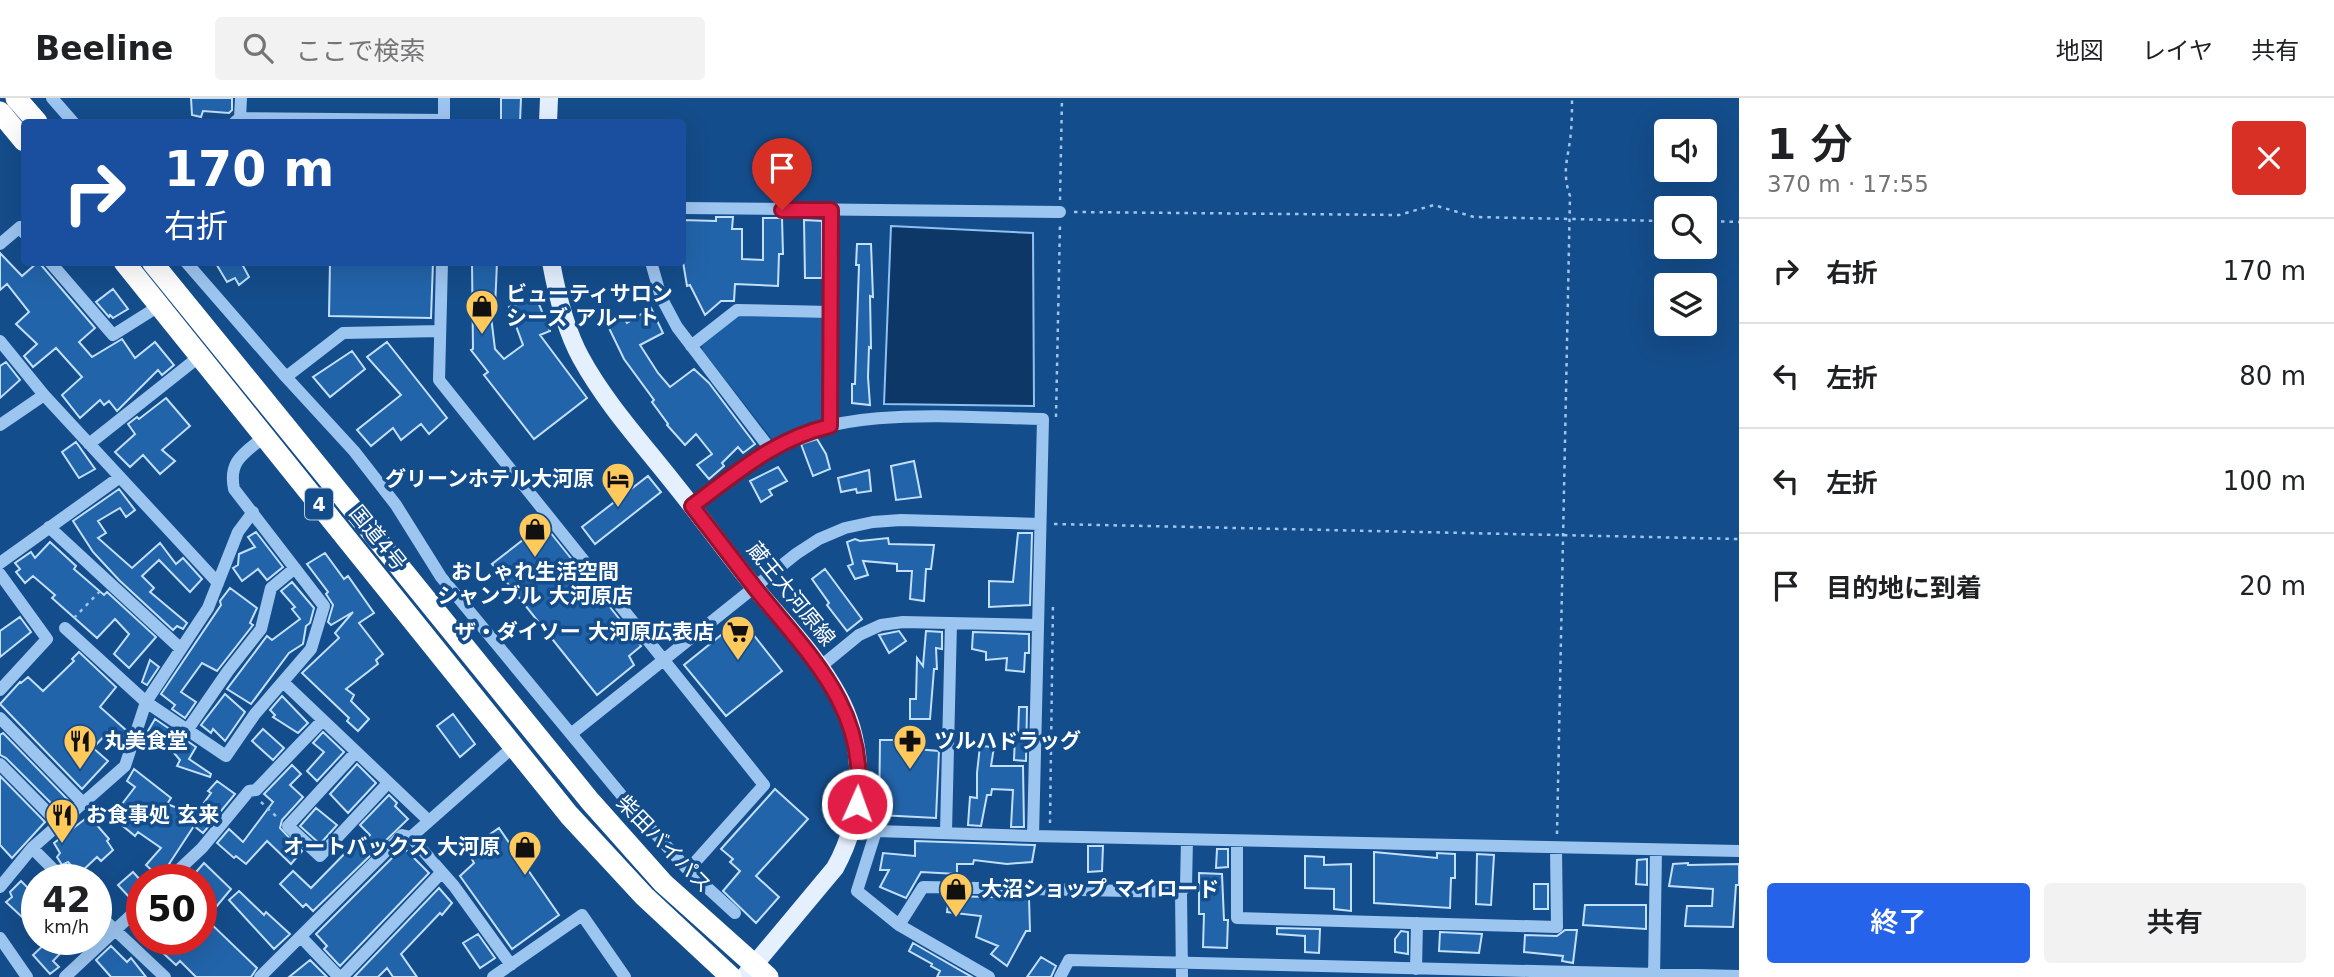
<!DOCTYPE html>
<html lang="ja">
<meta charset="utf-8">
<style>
body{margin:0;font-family:"DejaVu Sans","Noto Sans JP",sans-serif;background:#f2f2f2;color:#202124;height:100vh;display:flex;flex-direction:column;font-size:26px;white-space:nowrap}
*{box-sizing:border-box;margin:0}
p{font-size:23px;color:#757577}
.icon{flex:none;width:38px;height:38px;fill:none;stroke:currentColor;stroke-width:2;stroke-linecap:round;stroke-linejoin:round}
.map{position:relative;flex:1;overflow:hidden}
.panel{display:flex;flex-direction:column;background:#fff;width:595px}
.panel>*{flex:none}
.top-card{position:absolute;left:21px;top:21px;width:665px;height:147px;border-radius:7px;box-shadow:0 7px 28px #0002;background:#1a4fa0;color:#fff;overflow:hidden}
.fabs{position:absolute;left:1654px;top:21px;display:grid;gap:14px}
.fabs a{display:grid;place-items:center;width:63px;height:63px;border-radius:7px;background:#fff;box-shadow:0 7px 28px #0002;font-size:35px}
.speed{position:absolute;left:21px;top:766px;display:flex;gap:14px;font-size:35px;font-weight:700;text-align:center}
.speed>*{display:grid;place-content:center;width:91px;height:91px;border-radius:50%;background:#fff;box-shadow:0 7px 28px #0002;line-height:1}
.speed small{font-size:18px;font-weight:400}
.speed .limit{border:10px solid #d22;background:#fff;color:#111}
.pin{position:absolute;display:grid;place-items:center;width:60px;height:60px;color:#fff;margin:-72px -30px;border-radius:50% 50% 50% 0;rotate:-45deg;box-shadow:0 0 7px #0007}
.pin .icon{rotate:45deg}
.me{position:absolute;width:77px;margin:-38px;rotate:2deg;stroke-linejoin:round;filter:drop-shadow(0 0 5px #0008)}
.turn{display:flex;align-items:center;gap:24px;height:147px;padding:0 28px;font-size:32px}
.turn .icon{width:91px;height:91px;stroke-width:2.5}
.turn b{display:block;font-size:49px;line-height:60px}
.round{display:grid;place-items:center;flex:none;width:74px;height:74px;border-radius:7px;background:#f2f2f2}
.headline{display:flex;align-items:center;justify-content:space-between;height:119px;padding:0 28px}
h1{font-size:42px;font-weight:600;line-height:52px}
.cta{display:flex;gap:14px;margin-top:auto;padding:14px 28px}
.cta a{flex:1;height:80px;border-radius:7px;background:#2563eb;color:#fff;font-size:28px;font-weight:600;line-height:80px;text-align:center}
.cta a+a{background:#f2f2f2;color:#202124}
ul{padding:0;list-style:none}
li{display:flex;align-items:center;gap:21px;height:105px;padding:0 28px;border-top:2px solid #e0e0e0}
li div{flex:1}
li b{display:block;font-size:26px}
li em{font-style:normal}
header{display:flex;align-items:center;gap:42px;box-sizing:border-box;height:98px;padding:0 35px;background:#fff;border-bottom:2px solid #e0e0e0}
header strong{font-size:33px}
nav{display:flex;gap:38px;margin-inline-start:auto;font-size:24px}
.search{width:490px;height:63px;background:#f2f2f2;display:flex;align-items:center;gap:18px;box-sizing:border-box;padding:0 24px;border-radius:7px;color:#757577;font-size:26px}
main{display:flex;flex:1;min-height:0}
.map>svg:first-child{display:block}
.green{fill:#1c5fa5}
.water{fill:#0c3767;stroke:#8ec1f3;stroke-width:2}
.building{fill:#2264aa;stroke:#c2dffb;stroke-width:2}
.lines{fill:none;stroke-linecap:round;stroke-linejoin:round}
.path{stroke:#9cc5f0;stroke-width:2.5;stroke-dasharray:3.5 5;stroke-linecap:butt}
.minor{stroke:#9cc5f0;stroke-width:12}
.major{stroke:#e5f0ff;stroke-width:18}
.highway{stroke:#fff;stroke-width:21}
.route-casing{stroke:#92132f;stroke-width:18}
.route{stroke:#e11d48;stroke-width:12}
.labels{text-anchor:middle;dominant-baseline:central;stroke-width:7;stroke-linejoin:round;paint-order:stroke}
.shield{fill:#144d8b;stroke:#b8cadc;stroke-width:2}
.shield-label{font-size:19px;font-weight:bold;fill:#fff}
.poi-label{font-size:21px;font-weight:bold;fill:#fff;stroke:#144d8b;text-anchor:start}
.street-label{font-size:21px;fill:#fff;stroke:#144d8b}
</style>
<header>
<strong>Beeline</strong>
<div class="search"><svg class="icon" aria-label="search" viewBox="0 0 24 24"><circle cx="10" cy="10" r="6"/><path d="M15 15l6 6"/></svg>ここで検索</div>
<nav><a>地図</a><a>レイヤ</a><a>共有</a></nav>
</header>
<main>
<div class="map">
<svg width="1739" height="879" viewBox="0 0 1739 879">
<rect width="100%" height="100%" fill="#144d8b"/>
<path class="green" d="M819 217 824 222 825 318 821 324 780 340 772 341 703 253 702 246 738 218Z"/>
<path class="water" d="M891 128 1033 135 1034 308 884 306Z"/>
<path class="building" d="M191 0H232V12L229 15 203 13 201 19 192 17Z
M501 0H521L520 24H501Z
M716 119H733L732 131H742V161L763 162V120H782L783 156H779L778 188 735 186 734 203H721L705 217 690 187 687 188 682 158V122L716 123Z
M804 122 822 123V180H805Z
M857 146H871L873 199 870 198 871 250 869 249 868 279 870 307 852 305V286H855L859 167H856Z
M0 155 22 178 38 164 42 168 95 230 79 244 92 259 122 241 135 260 155 244 174 267 162 277 158 272 117 313 109 303 104 307 100 302 80 320 62 297 82 279 56 250 33 269 24 258 37 246 16 226 29 214 7 186 0 192Z
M215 164H241L249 179 239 187 235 180 227 184Z
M330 164H433L431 220 329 218Z
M472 164H497L495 210H490L495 251 504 261 523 247 509 209 536 199 550 233 540 237 587 300 534 341 484 277 488 274 471 252 473 251Z
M113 191 128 211 113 220 110 217 109 219 96 204Z
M651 210 663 235 640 247 658 275 670 289 694 271 709 285 755 346 743 355 738 349 722 365 724 368 709 381 697 367 712 356 696 336 685 347 667 327 668 326 652 304 654 302 624 261 607 226 623 219 627 225Z
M387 244 447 320 429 336 421 326 401 342 393 330 371 348 357 332 401 297 367 259Z
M352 253 365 271 330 299 313 279Z
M6 264 20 282 0 300V268Z
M166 300 190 328 162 352 175 363 160 376 143 357 130 369 115 354 135 336 128 326 137 319 139 321Z
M817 341 826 356 830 371 813 378 801 346Z
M76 344 95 371 79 380 62 354Z
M914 363 921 399 896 402 891 368Z
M778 369 787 383 769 392 772 397 761 404 750 383Z
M869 372 871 393 857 395 856 391 841 394 838 380Z
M648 378 661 394 595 446 582 429Z
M119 391 135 412 126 419 120 410 98 423 106 435 98 440 132 470 160 445 176 466 183 460 202 481 190 494 159 462 142 478 154 490 150 494 187 525 183 531 177 528 173 532 119 482 93 454 73 423Z
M256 434 283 469 267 482 258 471 242 483 233 470 238 467 239 456 255 449 248 439Z
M550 434 641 548 629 558 634 567 597 597 492 466 528 438 533 445Z
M1018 435H1032L1030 507 989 509V483L1013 484Z
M888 440 889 446 934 447 931 471H926L924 503 910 501 912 473H897V466L863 463 868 477 855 481 848 468 853 466 847 444 855 441 860 443Z
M50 444 76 468 74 471 104 497 107 494 156 539 129 570 114 556 129 536 115 521 97 540 52 500 55 497 33 478 25 485 16 474 20 471 15 465 31 454 35 460Z
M325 455 344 481 348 478 374 515 359 525 383 556 376 562 378 566 346 591 354 597 351 603 369 621 358 633 347 623 349 620 302 575 339 540 335 535 353 514 331 527 328 524 333 507 326 496 328 494 307 466Z
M825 471 862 521 847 533 827 507 829 505 812 481Z
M292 484 314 510 310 525 306 528 303 546 289 555 251 606 227 591 267 538 272 542 300 521 292 511 295 509 281 493Z
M230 490 257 510 250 525 253 527 217 573 202 565 181 594 196 604 185 620 172 611 175 607 161 596 221 507 220 503Z
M20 519 31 534 0 559V533Z
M741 521 782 573 726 618 684 567Z
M899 533 906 543 889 555 879 537Z
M926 533 942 534V551L936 550 937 571H934L930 621H910V601H916L917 560 923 568Z
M973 534 1029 536V555H1025L1024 574 1006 572 1007 560 986 562V554L972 551Z
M79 554 116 589 100 609 127 633 119 645 108 634 93 650 108 663 82 691 0 606 20 584 21 585 28 579 43 593 74 563 72 561Z
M150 562 159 569 147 587 142 584Z
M225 596 245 614 225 643 213 631 211 635 201 627Z
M282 598 308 625 298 635 273 619 275 617 270 612Z
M1019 609H1027L1026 663 1014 662 1015 639H1018Z
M453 616 475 646 460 659 437 628Z
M155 621 196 649 189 661 211 676 210 679 177 668 180 662 163 642 148 633Z
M263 631 284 650 273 662 252 643Z
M323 634 344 654 317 683 307 673 324 654 313 645Z
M3 635 68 702 58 712 6 660 0 657V637Z
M880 642H916V651L939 653 936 720 879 717Z
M980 648 994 649 991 668H1023L1024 729H1011L1013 692 992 691 991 697H987L981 728 968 727 970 699 977 700V675Z
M357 666 376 685 348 715 330 696Z
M292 667 301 676 290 687 303 699 282 722 280 730 302 753 291 766 267 743 246 766 236 758 234 760 217 745 229 731 243 744 273 704 264 696Z
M134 671 171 700 167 706 193 716 196 712 198 713 211 695 208 693 217 683 235 696 203 735 194 728 169 766 171 767 160 780 146 767 161 750 138 734 135 738 112 719 135 689 127 683Z
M0 678 45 724 12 760 0 747Z
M775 691 808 721 756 778 779 799 756 825 723 793 740 773 730 764 733 761 721 751Z
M389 697 397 705 395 708 408 721 313 813 306 806 303 809 280 786 293 773 311 790 356 744 360 748 370 737 360 727Z
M316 710 337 727 320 746 300 728Z
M89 718 109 741 107 743 113 752 101 763 97 759 79 776 68 764 62 767 57 759 60 755 54 745Z
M499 730 559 817 512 851 460 778 474 765 467 752Z
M915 743 1033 747H1035L1032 764 1007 766 974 762 973 766H957V776L921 774 906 800 880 789 889 772H880L883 755 915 758Z
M1088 748H1103L1102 773 1088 774Z
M403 749 429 775 340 868 324 851 327 848 316 836Z
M1217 751H1228V769L1216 770Z
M1374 754 1437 760V755L1455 756V780H1451L1450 810 1374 805Z
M1477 756 1494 757 1491 807 1476 806Z
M1305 758 1324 759V767L1351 766V813L1334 811V791L1305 790Z
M1647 761V787L1636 786 1637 762Z
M204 765 231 791 206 821 257 870 251 879H196L180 863 176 867 162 854 177 842H201V800L206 796 201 791V782H189Z
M1688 765V767L1739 766V787H1736L1733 829 1685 828 1687 808H1712L1713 791 1669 788 1673 766Z
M133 774 142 784V788L130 800 118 787Z
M1199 775 1222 776 1224 822H1228L1227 850 1203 849 1204 816H1199Z
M21 783 37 799V833L6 804 12 799 10 794Z
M1534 786H1548V811H1534Z
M439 790 452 805 442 817 440 815 401 856 417 879H393L387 870 378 879H354Z
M239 793 264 817 266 814 290 836 274 851 229 802Z
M949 798 1029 800 1030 833H1026L1007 868 991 856 998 848 976 839 981 818 947 814Z
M1585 807H1646V831L1583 827Z
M1277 830 1320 831 1319 855 1305 854V838L1277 836Z
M1565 832H1577L1573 865 1562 863 1563 858 1524 854 1525 837 1557 838Z
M1401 833 1408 834V856L1395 854V841Z
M1440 834 1482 836 1479 855 1439 853Z
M478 836 495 860 480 870 463 845Z
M49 842H73L53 863 59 869 50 876 33 857Z
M913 845 972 879H937L940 873 931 868 932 866 909 853Z
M111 848 127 864 131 860 146 879H111L96 862Z
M1041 859 1056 868 1051 879H1027Z
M310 862 327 879H289Z"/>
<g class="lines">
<path class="path" d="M1060 102 1062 0
M1074 114 1399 117 1434 107 1474 119 1666 123
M1704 123 1739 124
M1056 319 1060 126
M1054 426 1739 441
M74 520 101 492
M261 704 279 721
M1050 725 1053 504
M1557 736 1570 98C1561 72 1569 59 1571 33 1572 22 1572 11 1572 0"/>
<path class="minor" d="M52 0 73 24
M240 20 241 0
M235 24 240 20 444 22
M444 24V0
M682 110 1060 114
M0 146 20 129 24 135
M50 164 113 237 159 208
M186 164 286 279 354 353 396 407 441 479 628 705 688 772 735 815
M442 164 439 282 764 687 688 772
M651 164 661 199 677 229 770 351
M0 243 44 297 218 485
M691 248 737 212 831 214
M286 279 343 235 440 233
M0 327 44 297
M830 328 831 112
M89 346 200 258
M692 408C718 389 743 367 770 351 842 306 961 320 1043 321L1033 738
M49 429 181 551
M0 465 120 379
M0 476 47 541 0 592
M65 530 146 604 226 658 255 616 311 551 324 508 234 391C228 362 245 355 265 338
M820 569 859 537 881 527 903 524 1038 527
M283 584 429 723
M0 620 84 706
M188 631 228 573 261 531 271 490 295 470
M571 636 796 456 819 441 845 430 873 424 901 422 1040 426
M356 654 288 728 320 758 388 685
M0 666 60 727
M946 734 951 525
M411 739 513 649
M1237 743V820L1557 829 1556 750
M32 750 64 782
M168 782 202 750 249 693 256 692 323 622
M0 789 32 750 125 668 146 604 208 510 238 434 253 414
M96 814 165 879
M899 827 923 789 1181 794
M301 839 339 879
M0 840 27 879
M1416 871 1417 825
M65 879 142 807
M260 879 402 737 411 739 454 788 511 867
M342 879 442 774
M493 879 582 817 625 879
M989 879 899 827 857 793 876 733 1033 738 1739 753
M1060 879 1069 862 1739 878
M1182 879 1181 794 1186 788 1187 742
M1654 879 1656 752"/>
<path class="major" d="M548 24 549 0
M551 164C557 197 565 231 581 260 606 306 644 347 676 388 705 424 731 461 761 497 788 529 818 560 838 597 867 650 864 718 835 770L744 879"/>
<path class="highway" d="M16 0 37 24
M0 14 24 43
M124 164 569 717 644 798 731 879
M152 164 590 703 663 785 768 879"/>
</g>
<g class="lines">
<defs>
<path id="route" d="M782 112H831L830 328C774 341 737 375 692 408 713 435 734 463 755 490 808 556 870 612 857 706"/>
</defs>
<use href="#route" class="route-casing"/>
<use href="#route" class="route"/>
</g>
<defs>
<symbol id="shop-pin" viewBox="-11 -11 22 30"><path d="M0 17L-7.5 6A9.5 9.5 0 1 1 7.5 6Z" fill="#ffc95b" stroke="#144d8b"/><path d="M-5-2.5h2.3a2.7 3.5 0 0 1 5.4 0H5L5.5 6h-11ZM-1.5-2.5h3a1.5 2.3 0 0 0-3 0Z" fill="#111"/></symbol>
<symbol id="hotel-pin" viewBox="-11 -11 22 30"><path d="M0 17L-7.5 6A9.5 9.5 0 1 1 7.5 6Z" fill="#ffc95b" stroke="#144d8b"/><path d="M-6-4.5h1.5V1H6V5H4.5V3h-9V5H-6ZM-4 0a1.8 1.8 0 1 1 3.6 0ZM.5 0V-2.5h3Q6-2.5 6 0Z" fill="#111"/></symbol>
<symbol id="supermarket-pin" viewBox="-11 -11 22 30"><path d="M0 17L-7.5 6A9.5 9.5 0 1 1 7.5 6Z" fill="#ffc95b" stroke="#144d8b"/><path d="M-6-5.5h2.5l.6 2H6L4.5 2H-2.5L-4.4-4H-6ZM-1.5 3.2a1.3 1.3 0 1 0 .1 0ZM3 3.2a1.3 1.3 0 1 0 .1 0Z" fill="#111"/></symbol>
<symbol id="restaurant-pin" viewBox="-11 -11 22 30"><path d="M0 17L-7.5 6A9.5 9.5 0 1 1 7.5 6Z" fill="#ffc95b" stroke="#144d8b"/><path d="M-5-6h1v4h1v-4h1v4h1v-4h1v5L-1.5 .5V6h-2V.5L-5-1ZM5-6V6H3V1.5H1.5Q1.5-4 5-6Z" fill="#111"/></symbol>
<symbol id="pharmacy-pin" viewBox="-11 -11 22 30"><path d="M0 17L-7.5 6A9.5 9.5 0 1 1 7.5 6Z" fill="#ffc95b" stroke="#144d8b"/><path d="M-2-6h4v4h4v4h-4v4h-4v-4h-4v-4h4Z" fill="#111"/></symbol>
</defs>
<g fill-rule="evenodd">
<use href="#shop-pin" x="463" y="189" width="38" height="52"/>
<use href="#hotel-pin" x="599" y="362" width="38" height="52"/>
<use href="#shop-pin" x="516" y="412" width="38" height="52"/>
<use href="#supermarket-pin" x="719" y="515" width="38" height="52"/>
<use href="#restaurant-pin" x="61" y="624" width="38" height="52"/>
<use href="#pharmacy-pin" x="891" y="624" width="38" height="52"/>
<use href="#restaurant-pin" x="43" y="698" width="38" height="52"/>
<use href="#shop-pin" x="506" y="730" width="38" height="52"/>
<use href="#shop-pin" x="937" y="772" width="38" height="52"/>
</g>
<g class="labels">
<rect class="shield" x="305" y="390.5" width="28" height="31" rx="5"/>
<g class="shield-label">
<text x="319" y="406">4</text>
</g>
<g class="poi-label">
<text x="506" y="196">ビューティサロン<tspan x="506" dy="24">シーズ アルート</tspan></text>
<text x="594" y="381" text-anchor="end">グリーンホテル大河原</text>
<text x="535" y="474" text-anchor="middle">おしゃれ生活空間<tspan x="535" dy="24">シャンブル 大河原店</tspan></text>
<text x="714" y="534" text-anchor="end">ザ・ダイソー 大河原広表店</text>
<text x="104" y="643">丸美食堂</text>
<text x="934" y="643">ツルハドラッグ</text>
<text x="86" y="717">お食事処 玄来</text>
<text x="500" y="749" text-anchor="end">オートバックス 大河原</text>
<text x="981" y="791">大沼ショップ マイロード</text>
</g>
<g class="street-label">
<text transform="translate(378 440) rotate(51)">国道4号</text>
<text transform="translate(791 496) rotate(51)">蔵王大河原線</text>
<text transform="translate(664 746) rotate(46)">柴田バイパス</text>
</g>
</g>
</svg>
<div class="fabs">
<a><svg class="icon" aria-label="sound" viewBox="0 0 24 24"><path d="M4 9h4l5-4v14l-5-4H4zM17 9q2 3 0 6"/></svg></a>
<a><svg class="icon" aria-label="search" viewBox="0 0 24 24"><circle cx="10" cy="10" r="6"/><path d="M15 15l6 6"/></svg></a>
<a><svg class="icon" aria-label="layers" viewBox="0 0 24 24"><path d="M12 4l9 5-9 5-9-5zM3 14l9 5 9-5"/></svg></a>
</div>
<div class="speed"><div>42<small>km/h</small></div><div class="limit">50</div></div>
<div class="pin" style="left:782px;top:112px;background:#d93025"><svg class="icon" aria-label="arrive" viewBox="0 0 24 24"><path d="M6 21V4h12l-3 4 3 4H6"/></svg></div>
<svg class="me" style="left:857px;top:706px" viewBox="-20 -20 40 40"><circle r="17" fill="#e11d48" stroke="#fff" stroke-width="3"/><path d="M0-11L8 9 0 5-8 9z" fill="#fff"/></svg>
<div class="top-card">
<div class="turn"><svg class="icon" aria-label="right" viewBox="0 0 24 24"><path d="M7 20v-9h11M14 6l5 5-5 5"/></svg><div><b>170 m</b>右折</div></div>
</div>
</div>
<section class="panel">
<div class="headline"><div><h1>1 分</h1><p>370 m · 17:55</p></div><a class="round" style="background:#d93025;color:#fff"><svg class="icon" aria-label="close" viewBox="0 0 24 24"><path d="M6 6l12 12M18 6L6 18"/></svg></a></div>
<ul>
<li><svg class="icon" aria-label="right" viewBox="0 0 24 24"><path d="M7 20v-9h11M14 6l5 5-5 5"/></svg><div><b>右折</b></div><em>170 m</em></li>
<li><svg class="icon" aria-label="left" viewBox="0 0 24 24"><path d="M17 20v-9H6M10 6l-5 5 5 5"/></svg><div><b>左折</b></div><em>80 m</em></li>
<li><svg class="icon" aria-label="left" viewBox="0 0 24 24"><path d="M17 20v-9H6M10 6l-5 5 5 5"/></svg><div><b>左折</b></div><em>100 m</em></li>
<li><svg class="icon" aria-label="arrive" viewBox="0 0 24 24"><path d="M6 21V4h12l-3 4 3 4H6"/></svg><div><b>目的地に到着</b></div><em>20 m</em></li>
</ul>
<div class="cta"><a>終了</a><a>共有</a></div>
</section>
</main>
